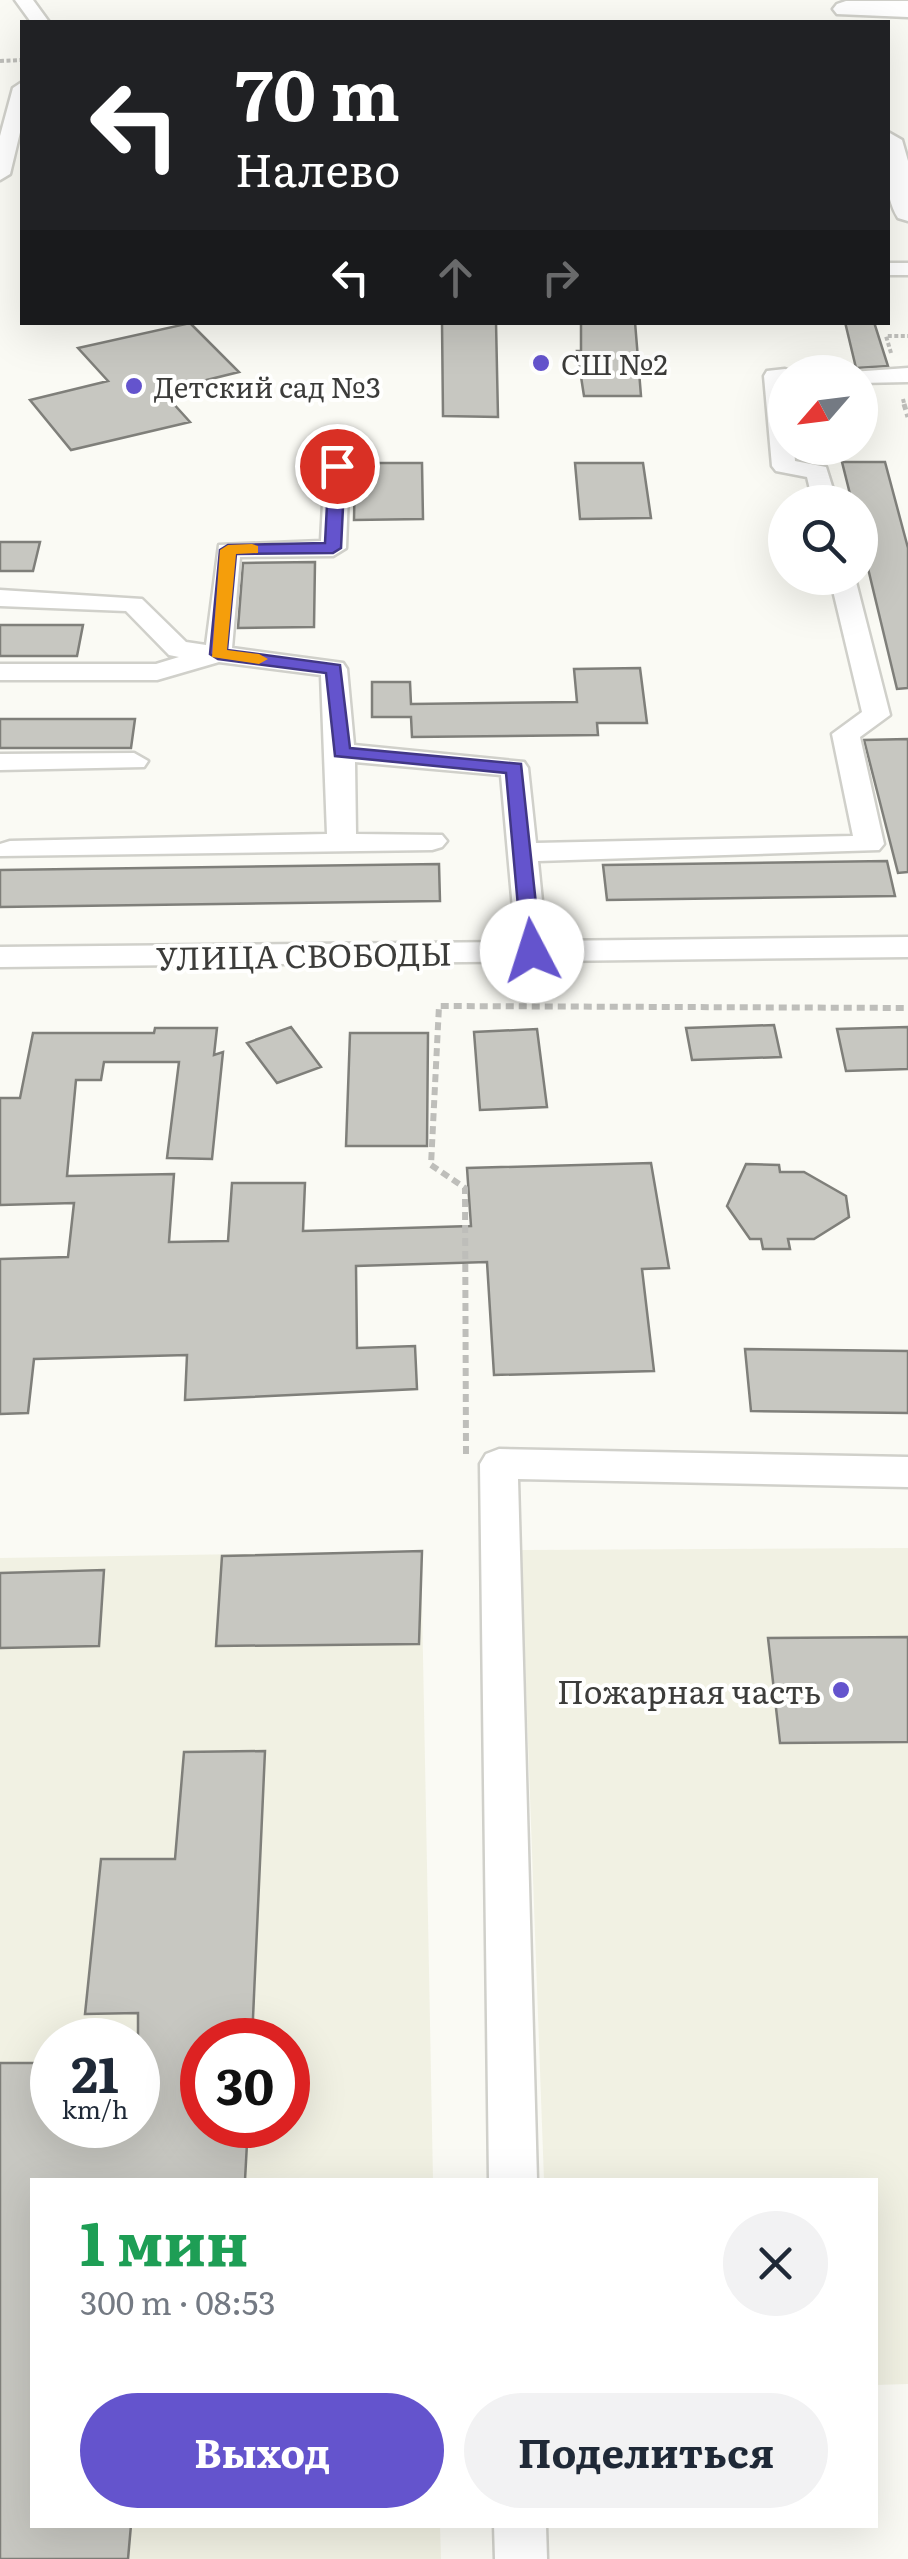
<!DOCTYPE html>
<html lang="ru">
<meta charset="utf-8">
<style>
body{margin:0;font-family:Literata,serif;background:#f2f2f3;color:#1f2937;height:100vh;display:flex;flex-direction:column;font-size:38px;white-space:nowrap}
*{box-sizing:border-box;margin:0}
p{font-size:32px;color:#747a83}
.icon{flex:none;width:55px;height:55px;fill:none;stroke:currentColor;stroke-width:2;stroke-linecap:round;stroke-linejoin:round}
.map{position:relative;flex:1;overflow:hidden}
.details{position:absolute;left:30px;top:2178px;width:848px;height:350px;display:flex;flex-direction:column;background:#fff;border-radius:0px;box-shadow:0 10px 40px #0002}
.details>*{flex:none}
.top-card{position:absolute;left:20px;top:20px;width:870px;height:305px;border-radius:0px;box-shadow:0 10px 40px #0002;background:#202124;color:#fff;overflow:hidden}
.needle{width:65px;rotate:242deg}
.controls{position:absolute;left:768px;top:355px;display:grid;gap:20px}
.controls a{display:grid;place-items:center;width:110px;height:110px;border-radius:50%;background:#fff;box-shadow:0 10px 40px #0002;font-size:50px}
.speed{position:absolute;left:30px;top:2018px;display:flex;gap:20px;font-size:50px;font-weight:700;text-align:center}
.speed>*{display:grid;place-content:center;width:130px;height:130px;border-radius:50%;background:#fff;box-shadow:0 10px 40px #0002;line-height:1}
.speed small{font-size:25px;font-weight:400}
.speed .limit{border:15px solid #d22;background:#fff;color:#111}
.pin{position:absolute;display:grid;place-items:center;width:85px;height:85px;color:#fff;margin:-42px;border:5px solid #fff;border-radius:50%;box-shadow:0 2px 10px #0007}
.me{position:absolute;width:110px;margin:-55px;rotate:355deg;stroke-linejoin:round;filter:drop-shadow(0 0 8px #0008)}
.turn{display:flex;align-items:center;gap:35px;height:210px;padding:0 50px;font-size:45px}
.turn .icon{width:130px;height:130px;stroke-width:2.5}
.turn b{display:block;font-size:70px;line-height:85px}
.lanes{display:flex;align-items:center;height:95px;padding:0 50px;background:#0003;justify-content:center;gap:50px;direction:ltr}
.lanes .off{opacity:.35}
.round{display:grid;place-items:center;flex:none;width:105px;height:105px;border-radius:52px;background:#f2f2f3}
.headline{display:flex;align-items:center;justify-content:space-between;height:170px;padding:0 50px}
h1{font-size:60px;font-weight:700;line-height:75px;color:#1e9e55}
.action{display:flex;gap:20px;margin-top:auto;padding:20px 50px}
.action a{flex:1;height:115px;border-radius:60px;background:#6454cd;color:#fff;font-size:40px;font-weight:700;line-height:115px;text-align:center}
.action a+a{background:#f2f2f3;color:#1f2937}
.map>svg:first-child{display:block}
.built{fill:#f1f1e3;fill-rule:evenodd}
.building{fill:#c7c7c1;stroke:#7f7f7a;stroke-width:2.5}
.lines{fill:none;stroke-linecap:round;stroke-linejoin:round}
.street-casing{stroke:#d0d0ca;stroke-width:5}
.secondary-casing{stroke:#d0d0ca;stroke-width:5}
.path-far2{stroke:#bebeba;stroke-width:4;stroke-dasharray:4 2.5;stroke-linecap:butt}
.path-far1{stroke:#bebeba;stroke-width:5;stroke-dasharray:6 4;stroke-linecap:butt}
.path{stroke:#bebeba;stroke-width:6;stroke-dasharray:8 5;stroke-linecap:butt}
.street{fill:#fff;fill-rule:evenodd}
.secondary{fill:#fff;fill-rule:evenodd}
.route{fill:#6454cd;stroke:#413785;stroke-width:2.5}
.slow{fill:#f59e0b}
.poi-dot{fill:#6454cd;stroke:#fffffe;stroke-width:4}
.labels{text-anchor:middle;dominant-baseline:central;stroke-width:8;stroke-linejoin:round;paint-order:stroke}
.far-poi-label{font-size:28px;fill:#3c3c3a;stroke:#fffffe;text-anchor:start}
.street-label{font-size:32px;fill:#3c3c3a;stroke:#fffffe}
.poi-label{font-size:32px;fill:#3c3c3a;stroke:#fffffe;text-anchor:end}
</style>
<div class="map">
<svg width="908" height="2559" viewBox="0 0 908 2559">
<rect width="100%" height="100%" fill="#fafaf4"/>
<path class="built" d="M908 1548V2384L875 2385V2180H544L521 1550Z
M421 1551 433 2180H32V2525H440L441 2559H0V1558ZM52 2040H138V2125H52ZM202 2040H288V2125H202Z"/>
<path class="building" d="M442 322H496L498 417 443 416Z
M581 322H635L641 396H584L577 351H581Z
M845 322H874L888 366 856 368Z
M190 323 239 372 162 391 190 422 71 450 30 400 108 381 78 348Z
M842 462H885L908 548V688L897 689 860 535V502H852Z
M355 463H422L423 519 354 520Z
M575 463H643L651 518 580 519Z
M0 542H40L33 571H0Z
M315 562 314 627 238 628 243 563Z
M0 625H83L77 656H0Z
M640 668 647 723H597L598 735 412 737 411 717H372V682H410L411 704 577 702 574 669Z
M0 719H135L131 748H0Z
M908 739V872L898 873 864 740Z
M887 861 895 896 607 900 603 865Z
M439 864 440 901 0 907V870Z
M774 1025 781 1057 692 1060 686 1028Z
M291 1027 321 1067 277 1083 247 1043Z
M908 1027V1069L846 1071 837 1029Z
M155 1028H217L214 1055 223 1052 212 1159 167 1158 179 1062H104L101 1080H76L67 1176 174 1174 169 1242 228 1241 232 1183H305L303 1231 471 1226 467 1168 651 1163 669 1268 642 1269 654 1371 494 1375 487 1262 356 1266 357 1348 415 1346 417 1389 185 1400 187 1355 34 1359 28 1413 0 1414V1259L68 1257 74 1203 0 1205V1098H20L33 1033H154Z
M537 1029 547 1107 480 1110 474 1032Z
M350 1033H428L427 1146H346Z
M746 1164 779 1165 780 1172H804L846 1196 849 1217 814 1239H788L790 1249H763L761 1239H750L727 1206Z
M745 1349 908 1351V1413L751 1411Z
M422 1551 419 1644 216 1646 222 1556Z
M104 1570 99 1646 0 1648V1573Z
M908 1637V1742L780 1743 768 1638Z
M265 1751 252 2040H202V2125H248L245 2180H32V2525H131L128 2559H0V2063H52V2125H138V2013L85 2014 101 1859H175L184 1752Z"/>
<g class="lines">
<defs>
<path id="street" d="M15 0H33L49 22H31Z
M22 82V124L10 174 0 180V136L13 88Z
M888 263H908V275H888Z
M908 368V382L860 383V372H851Z
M785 369 794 372H785V448H794L795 461 826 467 837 502H813L807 477 776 471 772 466 764 376 767 371Z
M337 459 349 466 346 548 333 556 240 557 232 648 343 663 347 669 354 745 524 762 528 768 536 843 853 836 832 734 862 712 830 578H855L890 715 860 737 884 844 879 850 538 861 546 941 908 937V957L0 967V947L516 942 501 775 355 762 356 834 442 835 447 841 442 847 432 850 0 856V844L10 841 327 834 321 675 219 662 157 680H0V664H156L179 657 169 655 126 611 0 606V590L142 599 186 642 206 645 219 545 321 541 325 466Z
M134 753 148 761 144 767 0 770V754Z
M499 1449 908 1457V1487L518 1479 537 2180H489L480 1464 486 1454Z
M494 2525H546L547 2559H495Z"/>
<path id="secondary" d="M846 1H908V17L837 14 833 9 837 4Z
M888 132 902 140 908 161V221L898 218C883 194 886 159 888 132Z"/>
</defs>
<use href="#street" class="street-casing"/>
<use href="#secondary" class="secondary-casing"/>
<path class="path-far2" d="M0 61 22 60
M891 353 886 336H908
M903 399 905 407"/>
<path class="path-far1" d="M904 404 908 417"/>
<path class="path" d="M466 1454 465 1188 431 1165 439 1006 908 1008"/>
<use href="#street" class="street"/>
<use href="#secondary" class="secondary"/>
</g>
<path class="route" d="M337 461 345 466 341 548 333 553 236 554 227 650 340 665 350 748 521 764 541 951 539 956H524L522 951 506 773 335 756 326 673 218 659 210 654 220 550 228 545 325 543 329 466Z"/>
<path class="slow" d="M252 544 258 546V553L236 554 227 650 259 654 268 659 259 664 212 657 220 550 228 545Z"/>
<g class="poi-dot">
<circle cx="541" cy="363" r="10"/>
<circle cx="134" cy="386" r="10"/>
<circle cx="841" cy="1690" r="10"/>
</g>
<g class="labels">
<g class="far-poi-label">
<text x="561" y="363">СШ №2</text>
<text x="154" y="386">Детский сад №3</text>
</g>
<g class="street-label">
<text transform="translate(304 954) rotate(-1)">УЛИЦА СВОБОДЫ</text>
</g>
<g class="poi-label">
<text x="821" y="1690">Пожарная часть</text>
</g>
</g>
</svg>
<div class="controls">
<a><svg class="needle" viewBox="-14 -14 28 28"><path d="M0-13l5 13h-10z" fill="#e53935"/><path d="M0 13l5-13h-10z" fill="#747a83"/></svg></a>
<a><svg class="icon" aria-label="search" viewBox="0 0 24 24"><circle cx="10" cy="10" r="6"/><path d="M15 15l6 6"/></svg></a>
</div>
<div class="speed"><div>21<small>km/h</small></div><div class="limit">30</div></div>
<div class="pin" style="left:337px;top:466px;background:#d93025"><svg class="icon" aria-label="arrive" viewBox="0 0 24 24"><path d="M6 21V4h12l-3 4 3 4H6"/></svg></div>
<svg class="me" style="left:532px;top:951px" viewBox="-20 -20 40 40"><circle r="19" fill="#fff"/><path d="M0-13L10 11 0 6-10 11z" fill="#6454cd"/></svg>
<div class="top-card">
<div class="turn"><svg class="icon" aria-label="left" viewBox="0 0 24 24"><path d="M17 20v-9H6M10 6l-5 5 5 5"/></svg><div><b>70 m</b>Налево</div></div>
<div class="lanes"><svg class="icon" aria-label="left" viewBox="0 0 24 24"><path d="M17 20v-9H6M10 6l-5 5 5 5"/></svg><svg class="icon off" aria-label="ahead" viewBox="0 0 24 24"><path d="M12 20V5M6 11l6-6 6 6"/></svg><svg class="icon off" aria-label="right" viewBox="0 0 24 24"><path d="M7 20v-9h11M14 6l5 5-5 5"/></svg></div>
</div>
<section class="details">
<div class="headline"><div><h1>1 мин</h1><p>300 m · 08:53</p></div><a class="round"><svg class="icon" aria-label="close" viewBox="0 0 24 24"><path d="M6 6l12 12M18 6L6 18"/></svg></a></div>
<div class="action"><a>Выход</a><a>Поделиться</a></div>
</section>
</div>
